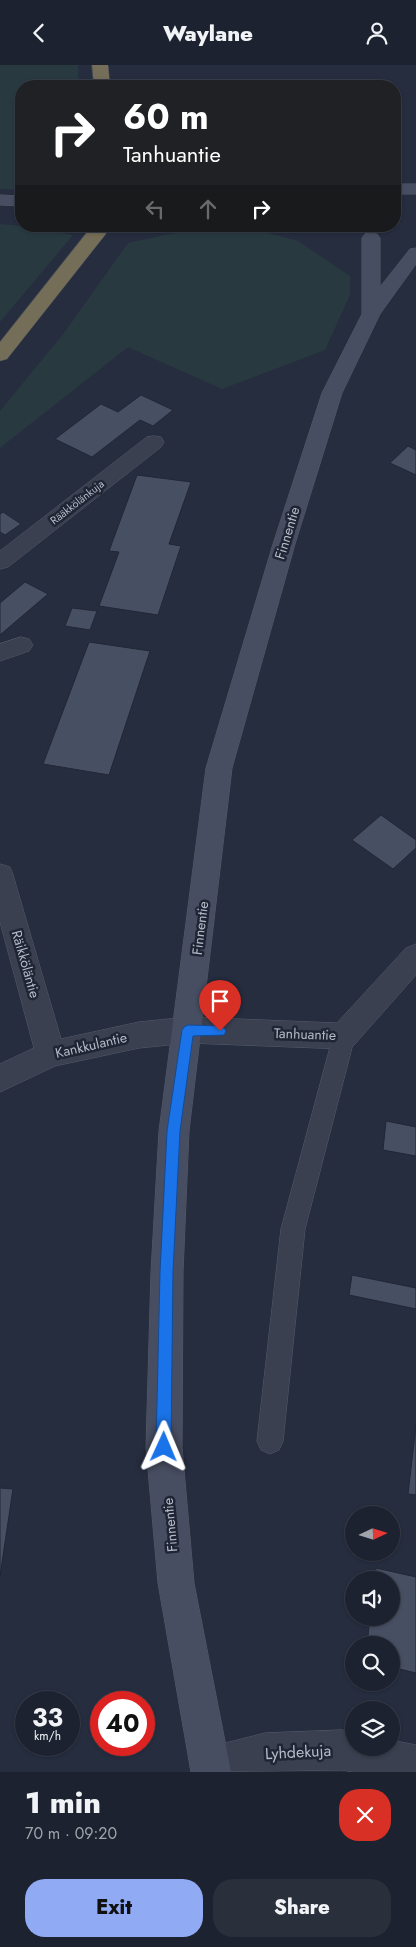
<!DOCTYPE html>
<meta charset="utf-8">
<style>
body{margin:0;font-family:Jost,sans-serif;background:#292f3b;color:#f1f3f6;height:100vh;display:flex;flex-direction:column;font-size:19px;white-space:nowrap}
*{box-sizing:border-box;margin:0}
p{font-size:16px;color:#a0a4aa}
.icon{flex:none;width:28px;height:28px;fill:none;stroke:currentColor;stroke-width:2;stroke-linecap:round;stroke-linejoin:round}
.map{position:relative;height:1707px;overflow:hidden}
.drawer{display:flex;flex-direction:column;background:#1c222f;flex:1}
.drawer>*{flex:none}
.banner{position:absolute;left:15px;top:15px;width:386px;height:152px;border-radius:20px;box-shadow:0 1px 4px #0004,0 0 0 1px #3a3f4b;background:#202124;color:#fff;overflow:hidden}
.needle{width:32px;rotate:86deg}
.buttons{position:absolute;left:345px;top:1441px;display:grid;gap:10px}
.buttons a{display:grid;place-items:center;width:55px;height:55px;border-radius:50%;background:#1c222f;box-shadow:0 1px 4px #0004,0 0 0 1px #3a3f4b;font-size:25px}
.speed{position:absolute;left:15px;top:1626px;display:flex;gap:10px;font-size:25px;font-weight:700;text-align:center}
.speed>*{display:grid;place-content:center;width:65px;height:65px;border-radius:50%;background:#1c222f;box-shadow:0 1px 4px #0004,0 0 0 1px #3a3f4b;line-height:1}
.speed small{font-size:12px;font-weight:400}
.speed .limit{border:8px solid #d22;background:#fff;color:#111}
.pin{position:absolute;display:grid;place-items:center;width:42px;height:42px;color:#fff;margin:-51px -21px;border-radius:50% 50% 50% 0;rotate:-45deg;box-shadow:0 0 5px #0007}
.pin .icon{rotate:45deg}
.me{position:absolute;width:55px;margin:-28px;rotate:1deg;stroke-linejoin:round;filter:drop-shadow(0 0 4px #0008)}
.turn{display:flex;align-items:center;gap:18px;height:105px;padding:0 25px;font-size:22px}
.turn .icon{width:65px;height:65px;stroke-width:2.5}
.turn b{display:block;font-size:35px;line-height:42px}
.lanes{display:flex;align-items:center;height:48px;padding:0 25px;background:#0003;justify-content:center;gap:25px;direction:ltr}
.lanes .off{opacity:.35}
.round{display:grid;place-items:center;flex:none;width:52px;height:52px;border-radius:20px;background:#292f3b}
.head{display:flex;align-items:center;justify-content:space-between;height:85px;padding:0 25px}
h1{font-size:30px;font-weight:800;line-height:38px}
.cta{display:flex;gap:10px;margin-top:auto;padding:10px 25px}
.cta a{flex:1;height:58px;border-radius:20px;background:#90aaf4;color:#111;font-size:20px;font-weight:800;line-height:58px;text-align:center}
.cta a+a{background:#292f3b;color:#f1f3f6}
header{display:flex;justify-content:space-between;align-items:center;height:65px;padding:0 25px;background:#1c222f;font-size:22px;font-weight:800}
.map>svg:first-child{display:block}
.green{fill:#283a40}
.building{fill:#474f63;stroke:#212736}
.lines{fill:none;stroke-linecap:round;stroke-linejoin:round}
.lane-casing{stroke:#555b69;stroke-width:1}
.street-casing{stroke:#555b69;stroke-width:1}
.secondary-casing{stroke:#555b69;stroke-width:1}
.highway-casing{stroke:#424856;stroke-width:1}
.lane{fill:#3a404f;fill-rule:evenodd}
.street{fill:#3a404f;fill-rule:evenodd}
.secondary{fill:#484e62;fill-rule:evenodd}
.highway{fill:#746d57;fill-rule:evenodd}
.route{fill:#1a73e8;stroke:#114b97}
.labels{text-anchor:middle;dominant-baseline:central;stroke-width:5;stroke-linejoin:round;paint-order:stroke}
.far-street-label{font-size:11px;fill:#b6bbc9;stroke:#1f2534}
.street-label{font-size:14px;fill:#b6bbc9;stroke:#1f2534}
.near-street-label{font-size:16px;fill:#b6bbc9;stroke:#1f2534}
</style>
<header><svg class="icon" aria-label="back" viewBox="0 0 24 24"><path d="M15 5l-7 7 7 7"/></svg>Waylane<svg class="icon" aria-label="person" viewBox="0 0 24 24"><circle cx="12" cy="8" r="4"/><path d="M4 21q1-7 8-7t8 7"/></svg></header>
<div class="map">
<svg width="416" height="1707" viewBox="0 0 416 1707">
<rect width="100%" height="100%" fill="#262d3f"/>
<path class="green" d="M0 0H78L79 21H21V125L0 124Z
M0 159 31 162 73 170 0 257Z
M193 164 265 167 298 176 350 211V230L325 285 222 324 128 282 0 383V346L64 268 128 178Z"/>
<path class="building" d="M141 330 173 345 153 361 140 355 92 392 55 374 101 339 118 347Z
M408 381 416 385V410L390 398Z
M137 410 191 417 169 479 181 481 158 550 99 541 119 487 109 486Z
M3 447 21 459 5 470 0 467V449Z
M25 517 48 529 0 570V538Z
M72 543 97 546 90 565 65 561Z
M89 577 150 586 109 710 43 699Z
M381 750 416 775V783L393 804 352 775Z
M386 1056 416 1062V1091L383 1085Z
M352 1210 416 1223V1244L349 1230Z
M416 1360V1430L408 1429Z
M0 1423 13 1424 0 1511Z
M376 1503 416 1512V1608L391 1602V1580H367L370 1552H391V1515H375Z"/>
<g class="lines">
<defs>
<path id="lane" d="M344 962 352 964 355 971 305 1164 283 1376 279 1385 270 1389 261 1385 257 1376 281 1164 333 971 336 964Z"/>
<path id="street" d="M154 371 161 372 164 377 161 382 8 502 0 504V486L147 372Z
M21 572 29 574 33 580 29 586 0 596V579Z
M0 799 10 802 13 810 61 974 139 957 188 952 337 958 406 883 416 879V910L354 980 344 984 188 978 139 983 55 1001 0 1027V999L34 983 0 857Z
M342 1665 354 1668V1682H391V1675L416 1680V1707H353L342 1705 192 1707 190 1702 196 1688 210 1682 265 1668Z"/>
<path id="secondary" d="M395 119H416V129H395Z
M0 130 21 131V141L0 140Z
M371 168 377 169 380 173V222L410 184 416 183V199L380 249 342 328 295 479 232 703 189 1066 183 1207 182 1382 194 1518 231 1707H191L158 1518 146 1382 151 1207 159 1066 206 703 273 479 322 328 362 249V173L365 169Z"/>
<path id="highway" d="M92 0H108L110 21H94Z
M92 161H110L105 170 7 294 0 296V277Z"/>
</defs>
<use href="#lane" class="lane-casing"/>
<use href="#street" class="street-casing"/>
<use href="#secondary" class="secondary-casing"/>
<use href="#highway" class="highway-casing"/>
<use href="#lane" class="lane"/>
<use href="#street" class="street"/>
<use href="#secondary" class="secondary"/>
<use href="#highway" class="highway"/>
</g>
<path class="route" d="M188 960 220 961 224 963 226 966 224 970 193 971 180 1066 173 1207 171 1382 169 1388 164 1390 158 1388 156 1382 160 1207 167 1066 182 965 184 962Z"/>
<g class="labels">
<g class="far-street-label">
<text transform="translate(77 437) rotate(-38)">Rääkkölänkuja</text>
</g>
<g class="street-label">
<text transform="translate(287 468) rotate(-73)">Finnentie</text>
<text transform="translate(200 863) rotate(-83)">Finnentie</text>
<text transform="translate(26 899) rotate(74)">Räikköläntie</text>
<text transform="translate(305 969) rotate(2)">Tanhuantie</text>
<text transform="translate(91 980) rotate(-13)">Kankkulantie</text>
<text transform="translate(170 1460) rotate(-95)">Finnentie</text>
</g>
<g class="near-street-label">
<text transform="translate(298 1687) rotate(-3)">Lyhdekuja</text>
</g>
</g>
</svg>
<div class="buttons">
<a><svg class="needle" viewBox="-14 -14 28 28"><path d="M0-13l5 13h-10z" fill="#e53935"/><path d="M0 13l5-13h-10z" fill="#a0a4aa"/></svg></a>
<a><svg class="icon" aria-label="sound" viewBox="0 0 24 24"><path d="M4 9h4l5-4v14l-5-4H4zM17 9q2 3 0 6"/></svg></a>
<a><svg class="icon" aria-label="search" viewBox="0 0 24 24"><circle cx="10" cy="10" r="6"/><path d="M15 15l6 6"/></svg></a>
<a><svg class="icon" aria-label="layers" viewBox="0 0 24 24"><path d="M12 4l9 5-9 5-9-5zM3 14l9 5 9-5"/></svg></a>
</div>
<div class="speed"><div>33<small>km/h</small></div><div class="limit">40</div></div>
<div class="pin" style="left:220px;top:966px;background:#d93025"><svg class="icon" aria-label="arrive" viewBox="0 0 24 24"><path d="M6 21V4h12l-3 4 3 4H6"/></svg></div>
<svg class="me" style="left:164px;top:1382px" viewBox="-20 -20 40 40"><path d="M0-17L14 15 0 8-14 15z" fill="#1a73e8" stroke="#fff" stroke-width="4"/></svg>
<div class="banner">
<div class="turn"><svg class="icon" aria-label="right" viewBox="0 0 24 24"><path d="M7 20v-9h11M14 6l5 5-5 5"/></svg><div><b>60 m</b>Tanhuantie</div></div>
<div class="lanes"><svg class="icon off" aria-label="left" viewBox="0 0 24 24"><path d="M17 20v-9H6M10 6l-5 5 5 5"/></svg><svg class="icon off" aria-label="ahead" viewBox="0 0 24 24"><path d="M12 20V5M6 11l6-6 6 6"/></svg><svg class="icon" aria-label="right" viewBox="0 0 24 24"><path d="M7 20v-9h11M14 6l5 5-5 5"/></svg></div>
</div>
</div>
<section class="drawer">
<div class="head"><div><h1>1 min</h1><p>70 m · 09:20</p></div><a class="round" style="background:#d93025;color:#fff"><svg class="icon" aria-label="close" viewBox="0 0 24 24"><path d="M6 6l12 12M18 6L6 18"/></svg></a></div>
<div class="cta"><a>Exit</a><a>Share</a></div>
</section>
